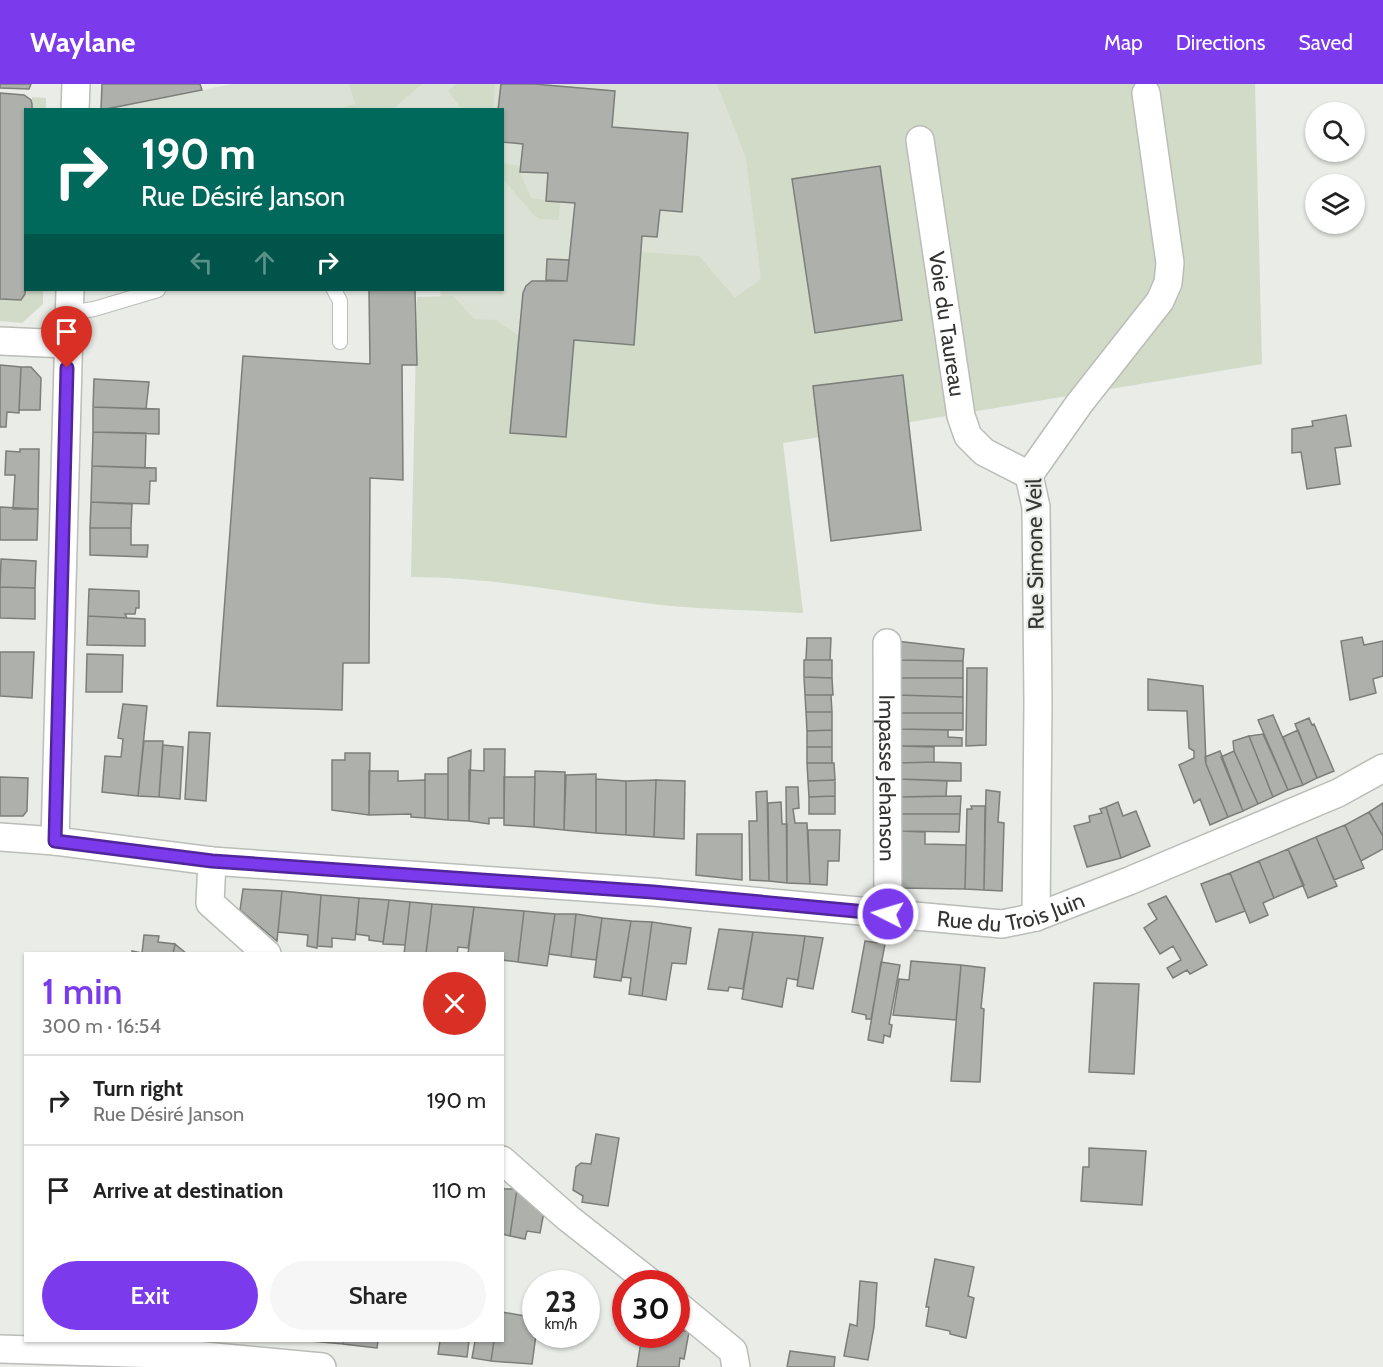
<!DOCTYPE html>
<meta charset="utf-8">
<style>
body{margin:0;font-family:Cabin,sans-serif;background:#f6f6f6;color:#222;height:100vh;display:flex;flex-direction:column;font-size:22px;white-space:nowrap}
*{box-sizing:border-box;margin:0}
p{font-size:20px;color:#767676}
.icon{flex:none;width:33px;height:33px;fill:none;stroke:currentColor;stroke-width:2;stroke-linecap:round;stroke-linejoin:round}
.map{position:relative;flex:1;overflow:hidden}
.details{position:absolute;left:24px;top:868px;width:480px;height:390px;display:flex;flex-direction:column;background:#fff;border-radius:0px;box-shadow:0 2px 4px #0004}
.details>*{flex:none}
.banner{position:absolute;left:24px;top:24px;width:480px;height:183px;border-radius:0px;box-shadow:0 2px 4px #0004;background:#00695c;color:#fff;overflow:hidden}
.buttons{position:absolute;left:1305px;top:18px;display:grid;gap:12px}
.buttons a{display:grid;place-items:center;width:60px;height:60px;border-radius:50%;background:#fff;box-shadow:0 2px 4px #0004;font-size:30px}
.speed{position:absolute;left:522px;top:1186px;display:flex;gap:12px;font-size:30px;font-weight:700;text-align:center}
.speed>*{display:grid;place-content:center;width:78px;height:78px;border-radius:50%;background:#fff;box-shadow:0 2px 4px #0004;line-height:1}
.speed small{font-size:15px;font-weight:400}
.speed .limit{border:9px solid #d22;background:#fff;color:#111}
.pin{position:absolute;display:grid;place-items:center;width:51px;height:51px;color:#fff;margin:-62px -26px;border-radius:50% 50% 50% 0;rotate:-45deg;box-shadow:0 0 6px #0007}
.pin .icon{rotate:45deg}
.me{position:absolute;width:66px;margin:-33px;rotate:275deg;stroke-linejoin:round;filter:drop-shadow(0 0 4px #0008)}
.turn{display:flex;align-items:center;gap:21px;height:126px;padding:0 18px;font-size:27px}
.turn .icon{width:78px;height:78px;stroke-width:2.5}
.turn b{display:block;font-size:42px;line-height:51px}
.lanes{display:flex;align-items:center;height:57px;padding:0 18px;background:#0003;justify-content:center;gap:30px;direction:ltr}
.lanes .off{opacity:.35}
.round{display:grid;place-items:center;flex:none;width:63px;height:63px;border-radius:32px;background:#f6f6f6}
.head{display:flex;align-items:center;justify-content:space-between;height:102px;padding:0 18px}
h1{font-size:36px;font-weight:600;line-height:45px;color:#7c3aed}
.cta{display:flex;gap:12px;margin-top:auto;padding:12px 18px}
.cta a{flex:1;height:69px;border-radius:36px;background:#7c3aed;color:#fff;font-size:24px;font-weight:600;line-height:69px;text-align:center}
.cta a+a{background:#f6f6f6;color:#222}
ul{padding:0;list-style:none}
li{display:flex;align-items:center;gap:18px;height:90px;padding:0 18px;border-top:2px solid #e0e0e0}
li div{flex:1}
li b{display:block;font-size:22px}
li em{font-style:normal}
header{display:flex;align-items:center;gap:36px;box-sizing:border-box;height:84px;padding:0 30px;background:#7c3aed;color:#fff}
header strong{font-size:28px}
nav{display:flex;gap:33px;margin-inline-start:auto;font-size:21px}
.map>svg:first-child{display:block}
.built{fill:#dbe1d5}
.green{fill:#d1dbc7}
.building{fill:#aeb0ac;stroke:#7b7e79;stroke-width:1.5}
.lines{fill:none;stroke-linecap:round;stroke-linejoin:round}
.service-casing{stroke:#bbbdb8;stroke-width:16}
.minor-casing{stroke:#bbbdb8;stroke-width:30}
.service{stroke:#fff;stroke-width:14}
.minor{stroke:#fff;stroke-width:27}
.route-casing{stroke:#51269a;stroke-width:15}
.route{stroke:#7c3aed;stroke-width:10}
.labels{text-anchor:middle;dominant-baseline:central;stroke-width:4.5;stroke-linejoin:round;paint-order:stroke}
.street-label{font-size:22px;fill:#343533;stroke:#e9ece7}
</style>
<header>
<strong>Waylane</strong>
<nav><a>Map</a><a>Directions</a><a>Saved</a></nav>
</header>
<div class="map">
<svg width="1383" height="1283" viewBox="0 0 1383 1283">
<rect width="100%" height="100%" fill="#e9ece7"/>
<path class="built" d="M232 0H773L762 195 803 529 663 521 503 498 447 493H411L447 287 440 206H502V26H105Z"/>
<path class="green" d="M349 0H422L393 25H338L355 20Z
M456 0H495L493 25H462L448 7Z
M717 0H1255L1262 280 783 359 803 529C756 526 708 526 661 521 577 511 496 493 411 493L417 213 453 212 474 235 496 236 519 252 511 349 566 353 574 256 634 261 641 168 699 172 735 214 761 195 746 74Z
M32 13 46 14V25H32Z
M502 79 521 82 520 88 531 114 560 118 559 136 540 135 534 131 503 95Z
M25 198 26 206H43V220L22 239 0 237V215L21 216 25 210Z"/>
<path class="building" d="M0 0H31L29 5 0 4Z
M102 0H200L202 6 101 26Z
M501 0H534L615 7 612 43 688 49 682 128 660 126 657 153 642 152 634 261 574 256 566 353 510 349 523 209 526 202 532 197H567L575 119 546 117 548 89 520 88 523 60 502 58V26H498Z
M0 9 24 11 31 16 32 20V26H26V198L25 210 21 216 0 215Z
M880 82 902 236 815 249 792 95Z
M547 175 569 176 567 197 546 196Z
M369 206H415L417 281H402L403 396 370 394 369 579H343L342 626 217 622 243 272 370 280Z
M0 281 21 283 19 329 7 328 6 343H0Z
M21 283H31L41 294 40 326H19Z
M903 291 921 446 831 457 813 302Z
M94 295 149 298 146 325 93 323Z
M93 323 159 325V350L93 348Z
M1346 331 1351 362 1335 364 1340 400 1307 405 1301 368 1292 369V345L1313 342 1312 337Z
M93 348 146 349 145 384 92 382Z
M20 365H39L38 425H13L15 391H5L6 367 20 368Z
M92 382 156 384V397H150L149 420 91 418Z
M91 418 132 420 131 444H90Z
M0 423 38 425 37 456H0Z
M90 444H131V461H148L147 473 90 471Z
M1 475 36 477 35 504 0 503Z
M0 503 35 504V535L0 534Z
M89 505 139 507V524H136L135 530H125L127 534 88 532Z
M88 532 145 535V562L87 561Z
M1362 553 1364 561 1383 557V592L1373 595 1376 609 1350 616 1341 557Z
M807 554H831L830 576H806Z
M896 557 964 565 963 577 896 576Z
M0 568H34L32 614 0 612Z
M87 570 123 571 122 608H86Z
M804 576H832V594L804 593Z
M896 576 963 577V594H897Z
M967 584H987L986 661 966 662Z
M804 593 832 594 833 611H805Z
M897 594H963V613L897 611Z
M1148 595 1203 602 1206 680 1228 733 1210 741 1200 715 1194 719 1179 681 1194 674V667L1189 664 1187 627 1148 626Z
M805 611H831L832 628H806Z
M897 611 963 613V629H897Z
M123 620 147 622 138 712 102 708 105 672 121 673 123 655 118 654Z
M806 628H832V646L807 647Z
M897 629H963V646L897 645Z
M1273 631 1303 701 1288 706 1258 636Z
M1309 634 1312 641 1314 640 1334 687 1317 694 1295 640Z
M897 645 948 646V653L962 654V662H898Z
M832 646V663H807V647Z
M1298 646 1317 694 1303 701 1283 653Z
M189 648 210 649 206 717 185 715Z
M1263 650 1288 706 1273 713 1249 652Z
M1249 652 1273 713 1258 720 1234 667 1233 657Z
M144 657H163L159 713 138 712Z
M163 661 183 663 180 715 159 713Z
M898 662 934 663V678L898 679Z
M807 663H832V679H807Z
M484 665H505L504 734H489V740L469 737V686L484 687Z
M471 666 469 737 448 736V674Z
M1220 667 1243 727 1228 733 1206 680 1205 673Z
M1234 667 1258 720 1243 727 1221 673Z
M345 669H370L369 731 332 726V676H345Z
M934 678 961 679V697L898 695V679Z
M807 679H834L835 696 808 697Z
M369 687H398V697L425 696V734L411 733V730L369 731Z
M535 687 565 688 564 746 534 743Z
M425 690H448V736L425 734Z
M596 690V749L564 746 566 691Z
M0 693 28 694 27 727 23 732H0Z
M504 693H535L534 743 504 741Z
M596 695 626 697V751L596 749Z
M898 695 947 697 946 712 898 713Z
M656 696 685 697 684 755 654 753Z
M656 696 654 753 626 751V697Z
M835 696V712L809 713 808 697Z
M786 703H798L799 724 793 725 795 739H807L810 800 787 799Z
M986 706 1000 708 998 738 1004 739 1002 807 984 806Z
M767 707 769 797 750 796 749 737H757L756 708Z
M835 712V730H809V713Z
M961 712 960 730H898V713Z
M781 718 782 740H787V799L769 797 768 719Z
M1118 718 1123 732 1136 727 1150 762 1121 774 1106 723Z
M1383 719V752L1369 728Z
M971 722H985L984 806 965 805 967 725H972Z
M1106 723 1121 774 1087 783 1074 742 1090 738 1089 732 1102 729 1100 725Z
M1369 728 1383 752V765L1361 777 1345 741Z
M898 730H960L959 748 898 747Z
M1345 741 1364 784 1334 796 1316 753Z
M808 746H840L839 777H828L827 801 810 800Z
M898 747 925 748V760L966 761 965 805 899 804Z
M697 750H742V796L696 791Z
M1316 753 1337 802 1308 814 1288 765Z
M1288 765 1304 801 1274 814 1259 777Z
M1259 777 1274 814 1263 819 1268 831 1250 839 1230 789Z
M1230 789 1245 827 1216 838 1201 800Z
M243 805 282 807 277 857 240 826Z
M282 807 321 811 317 864 307 862 308 851 278 848Z
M321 811 359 814 355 856 332 854V863L317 862Z
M1166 812 1207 881 1190 890 1187 886 1173 894 1167 884 1181 876 1173 862 1160 870 1144 844 1157 835 1148 820Z
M359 814 389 816 383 858 369 856V852L356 850Z
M389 816 410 818 405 861 383 860Z
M410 818 432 820 426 870H404Z
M432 820 474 823 468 864 458 863 457 870H426Z
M474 823 524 827 518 878 502 876V870H468Z
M524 827 555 830 547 882 518 878Z
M555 830H576L571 873 549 870Z
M576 830 602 834 596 876 571 873Z
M602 834 631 837 621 897 594 893Z
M631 837 652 838 642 912 629 910 631 894 622 893Z
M652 838 691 844 686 880 672 879 666 916 642 912Z
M719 845 753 848 743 905 729 903 728 907 708 905Z
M753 848 805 852 798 896 787 894 782 923 742 915Z
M144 851 159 852 158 858 175 860 173 870H132V867L142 869Z
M805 852 823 854 813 905 797 902Z
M865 857 885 860 871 935H866V931L852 928Z
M175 860 187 870H173Z
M911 877 961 881 956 936 893 931 899 895 909 896Z
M881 878 900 881 889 940 892 941 890 953 884 951 883 959 868 956Z
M961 881 985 884 981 924 984 925 980 998 951 997Z
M1094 899 1139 900 1134 990 1089 988Z
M596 1050 619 1054 608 1122 582 1118 583 1112 573 1106 576 1083 581 1079 591 1080Z
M1089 1064 1146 1067 1142 1121 1081 1117 1083 1083H1089Z
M502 1103 505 1105H517L510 1152 502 1150Z
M517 1105 544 1128 540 1149 527 1147 525 1155 510 1152Z
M935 1175 974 1183 968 1212 974 1214 966 1254 950 1250V1247L926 1242 929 1223H926Z
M860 1197 877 1199 874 1243 868 1276 844 1272 850 1240 857 1242Z
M502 1228 536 1234V1251L532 1280 491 1277 494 1257H502Z
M676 1245 689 1248 684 1275 680 1274 679 1283H637L642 1251H676Z
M310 1257H343V1260Z
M343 1257H378L377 1264 343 1260Z
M440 1257H469L467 1273 438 1270Z
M475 1257H494L491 1277 472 1274Z
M790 1267 835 1273 834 1283H787Z"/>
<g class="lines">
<defs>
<path id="service" d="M334 206 340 217V258
M69 229 94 225 158 206"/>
<g id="minor">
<path d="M75 26 76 0"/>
<path id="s1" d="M920 56 961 332 968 352 984 368 1029 391"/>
<path d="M0 257 67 260"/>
<path id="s2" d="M887 559 888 829"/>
<path id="s3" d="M0 753 55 757 212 777 653 808 1002 840 1036 833 1129 797 1338 709 1383 684"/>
<path d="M55 757 70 206"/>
<path d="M212 777 210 819 267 870"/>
<path d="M1036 833 1038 618 1036 423 1029 391 1079 320 1160 217 1168 199 1170 179 1146 9"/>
<path d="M502 1076 568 1134 652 1200"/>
<path d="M676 1220 733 1267 736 1283"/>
<path d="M0 1265 194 1271 322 1283"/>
</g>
</defs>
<use href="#service" class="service-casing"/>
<use href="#minor" class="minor-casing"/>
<use href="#service" class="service"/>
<use href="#minor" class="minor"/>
</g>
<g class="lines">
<defs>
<path id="route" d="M67 284 55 757 212 777 653 808 888 830"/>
</defs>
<use href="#route" class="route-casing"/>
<use href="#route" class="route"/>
</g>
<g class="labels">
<g class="street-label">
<text stroke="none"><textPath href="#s1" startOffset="186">Voie du Taureau</textPath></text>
<text transform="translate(1035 470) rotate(-91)">Rue Simone Veil</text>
<text stroke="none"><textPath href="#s2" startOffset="135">Impasse Jehanson</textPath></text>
<text stroke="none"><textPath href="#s3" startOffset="1016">Rue du Trois Juin</textPath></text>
</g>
</g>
</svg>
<div class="buttons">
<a><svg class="icon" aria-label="search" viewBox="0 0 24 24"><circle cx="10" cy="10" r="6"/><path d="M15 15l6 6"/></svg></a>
<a><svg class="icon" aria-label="layers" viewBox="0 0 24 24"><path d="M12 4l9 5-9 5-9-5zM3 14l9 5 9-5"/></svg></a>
</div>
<div class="speed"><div>23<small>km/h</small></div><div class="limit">30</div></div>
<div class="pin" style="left:67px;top:284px;background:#d93025"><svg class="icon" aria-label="arrive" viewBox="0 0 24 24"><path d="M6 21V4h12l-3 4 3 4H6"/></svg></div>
<svg class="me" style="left:888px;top:830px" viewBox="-20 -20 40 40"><circle r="17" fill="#7c3aed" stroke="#fff" stroke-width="3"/><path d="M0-11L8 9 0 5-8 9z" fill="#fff"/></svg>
<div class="banner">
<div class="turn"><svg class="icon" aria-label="right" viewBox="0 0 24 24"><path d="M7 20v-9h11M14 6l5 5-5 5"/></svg><div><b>190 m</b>Rue Désiré Janson</div></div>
<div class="lanes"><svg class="icon off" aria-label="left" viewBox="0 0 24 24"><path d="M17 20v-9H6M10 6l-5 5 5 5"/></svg><svg class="icon off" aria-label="ahead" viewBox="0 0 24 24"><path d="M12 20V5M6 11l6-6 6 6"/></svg><svg class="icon" aria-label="right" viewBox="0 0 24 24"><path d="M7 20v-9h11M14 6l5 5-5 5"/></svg></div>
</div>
<section class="details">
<div class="head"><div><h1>1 min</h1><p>300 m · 16:54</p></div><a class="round" style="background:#d93025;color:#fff"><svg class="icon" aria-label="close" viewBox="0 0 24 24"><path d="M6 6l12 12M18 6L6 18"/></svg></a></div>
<ul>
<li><svg class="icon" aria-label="right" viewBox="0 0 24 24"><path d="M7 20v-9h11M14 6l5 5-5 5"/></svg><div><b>Turn right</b><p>Rue Désiré Janson</p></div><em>190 m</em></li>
<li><svg class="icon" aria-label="arrive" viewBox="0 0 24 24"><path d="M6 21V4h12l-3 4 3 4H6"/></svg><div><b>Arrive at destination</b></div><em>110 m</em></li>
</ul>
<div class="cta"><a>Exit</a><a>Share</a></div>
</section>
</div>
